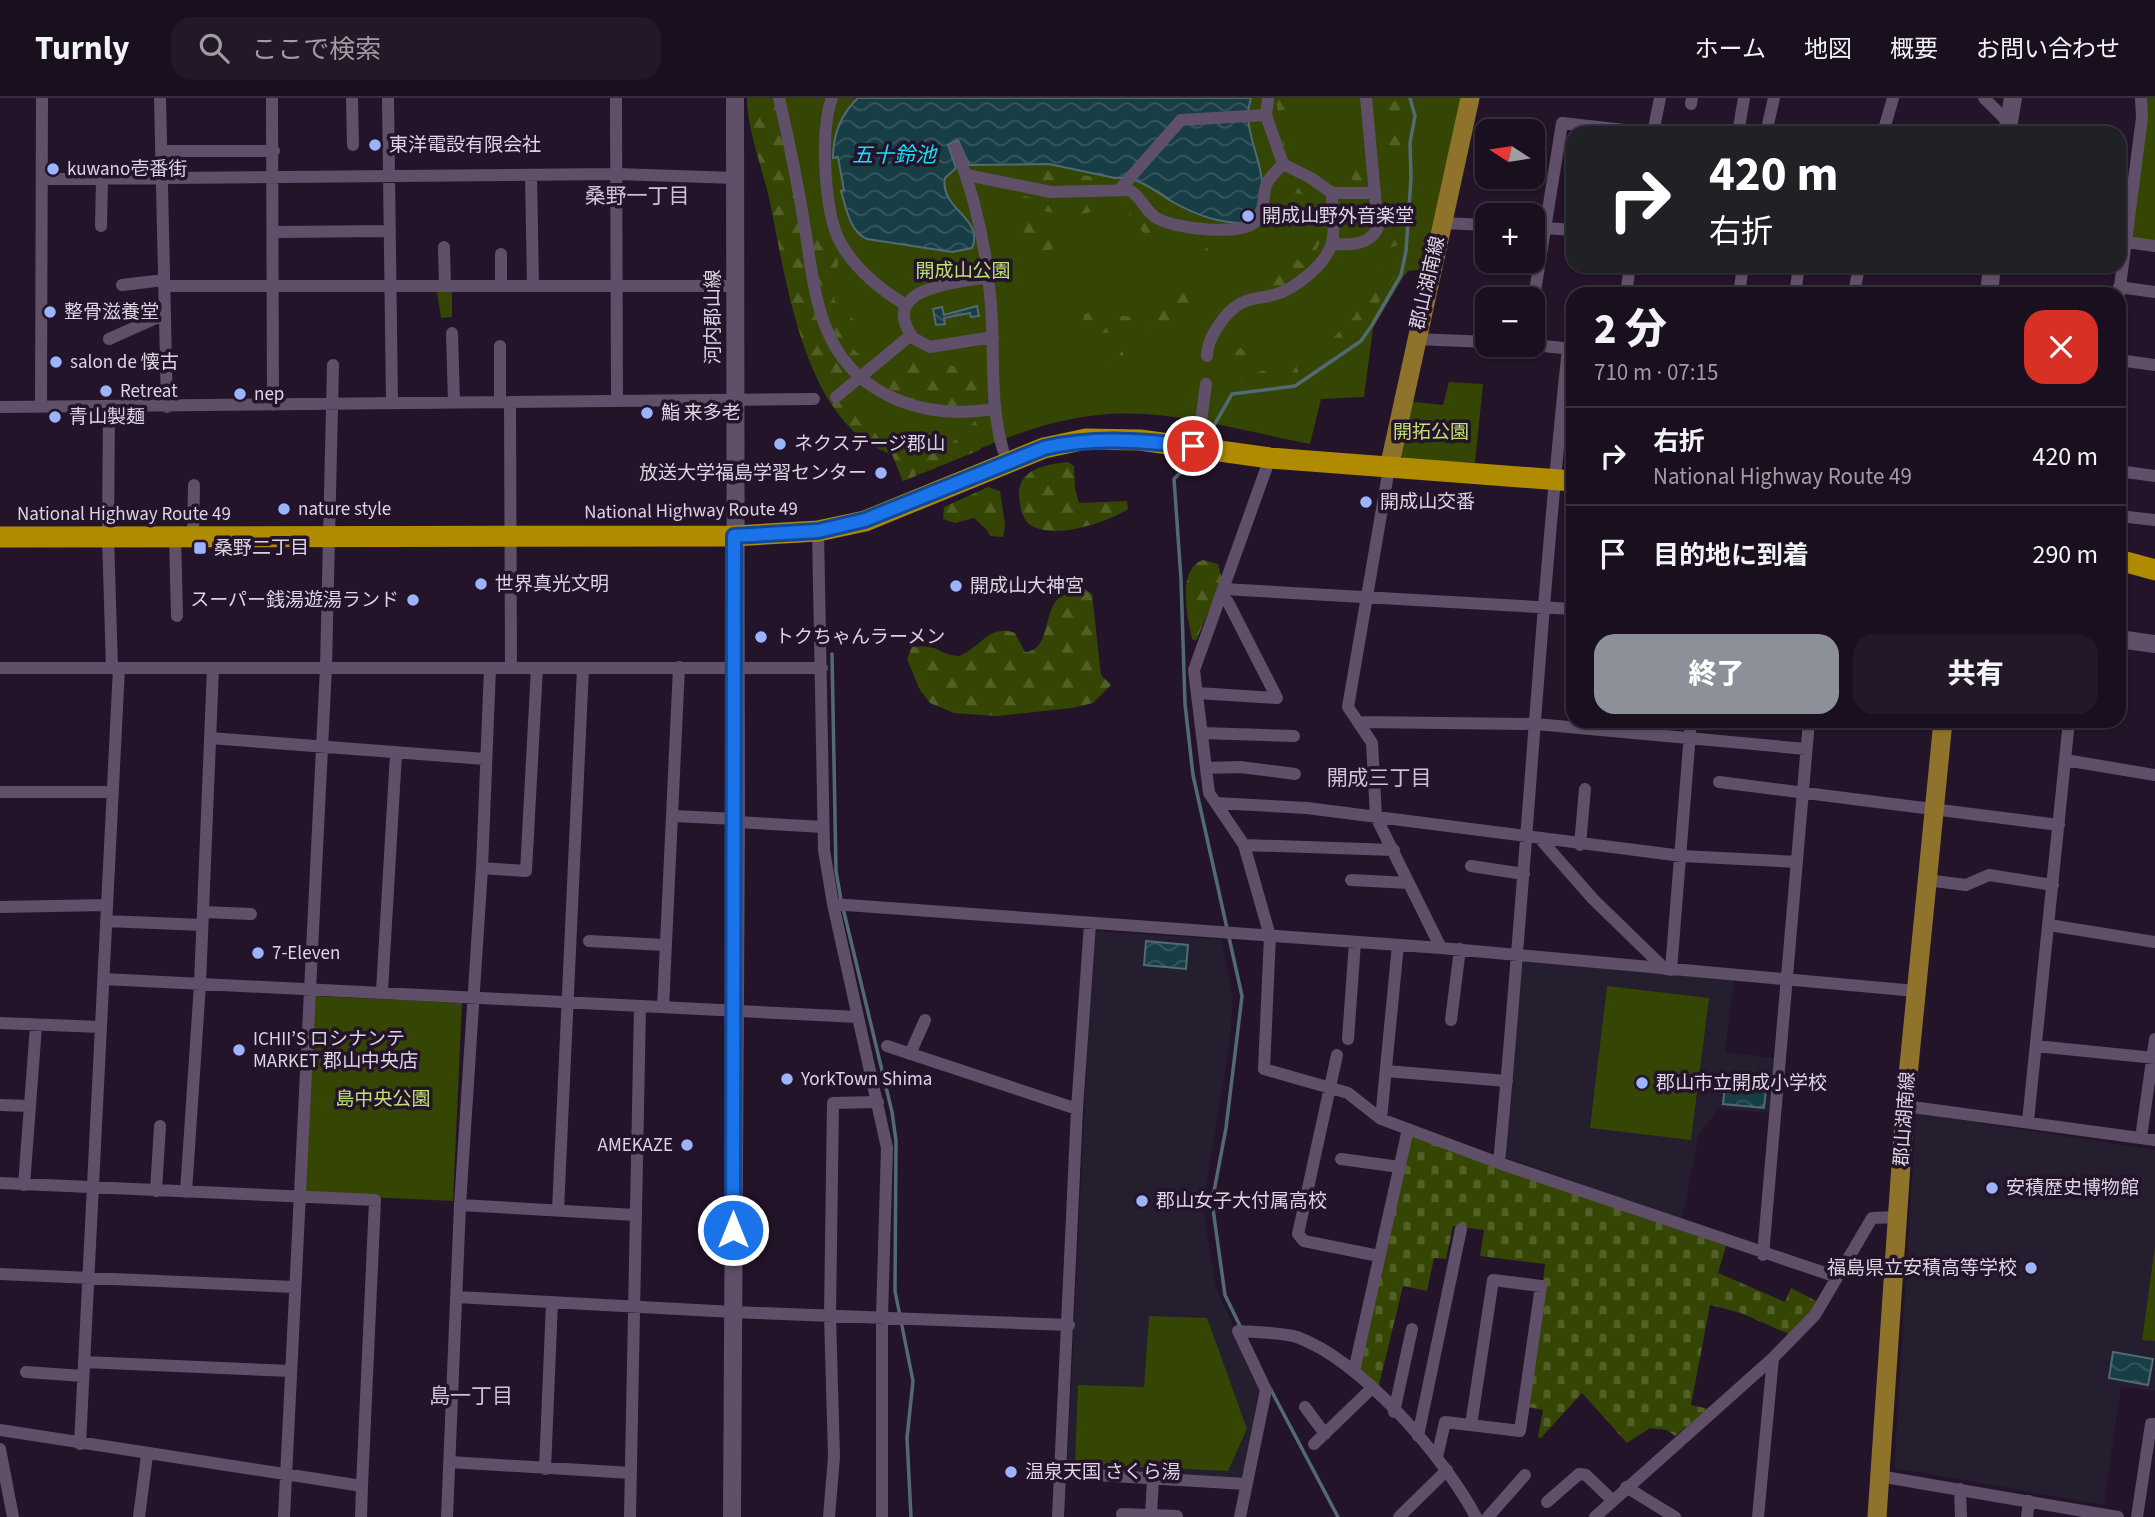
<!DOCTYPE html>
<html lang="ja">
<meta charset="utf-8">
<style>
body{margin:0;font-family:"Source Sans 3","Noto Sans JP",sans-serif;background:#231828;color:#f1f3f6;height:100vh;display:flex;flex-direction:column;font-size:26px;white-space:nowrap}
*{box-sizing:border-box;margin:0}
p{font-size:23px;color:#9f9ca4}
.icon{flex:none;width:38px;height:38px;fill:none;stroke:currentColor;stroke-width:2;stroke-linecap:round;stroke-linejoin:round}
.map{position:relative;flex:1;overflow:hidden}
.side{position:absolute;left:1566px;top:189px;width:560px;height:441px;display:flex;flex-direction:column;background:#1a0f1f;border-radius:21px;box-shadow:0 2px 5px #0004,0 0 0 2px #382f3d}
.side>*{flex:none}
.hud{position:absolute;left:1566px;top:28px;width:560px;height:147px;border-radius:21px;box-shadow:0 2px 5px #0004,0 0 0 2px #382f3d;background:#202124;color:#fff;overflow:hidden}
.needle{width:46px;rotate:282deg}
.tools{position:absolute;left:1475px;top:21px;display:grid;gap:14px}
.tools a{display:grid;place-items:center;width:70px;height:70px;border-radius:14px;background:#1a0f1f;box-shadow:0 2px 5px #0004,0 0 0 2px #382f3d;font-size:35px}
.pin{position:absolute;display:grid;place-items:center;width:60px;height:60px;color:#fff;margin:-30px;border:4px solid #fff;border-radius:50%;box-shadow:0 2px 7px #0007}
.me{position:absolute;width:77px;margin:-38px;rotate:0deg;stroke-linejoin:round;filter:drop-shadow(0 0 5px #0008)}
.turn{display:flex;align-items:center;gap:24px;height:147px;padding:0 28px;font-size:32px}
.turn .icon{width:91px;height:91px;stroke-width:2.5}
.turn b{display:block;font-size:49px;line-height:60px}
.round{display:grid;place-items:center;flex:none;width:74px;height:74px;border-radius:21px;background:#231828}
.headline{display:flex;align-items:center;justify-content:space-between;height:119px;padding:0 28px}
h1{font-size:42px;font-weight:800;line-height:52px}
.action{display:flex;gap:14px;margin-top:auto;padding:14px 28px}
.action a{flex:1;height:80px;border-radius:21px;background:#8c9099;color:#fff;font-size:28px;font-weight:800;line-height:80px;text-align:center}
.action a+a{background:#231828;color:#f1f3f6}
ul{padding:0;list-style:none}
li{display:flex;align-items:center;gap:21px;height:98px;padding:0 28px;border-top:2px solid #382f3d}
li div{flex:1}
li b{display:block;font-size:26px}
li em{font-style:normal}
header{display:flex;align-items:center;gap:42px;box-sizing:border-box;height:98px;padding:0 35px;background:#1a0f1f;border-bottom:2px solid #382f3d}
header strong{font-size:33px}
nav{display:flex;gap:38px;margin-inline-start:auto;font-size:24px}
.search{width:490px;height:63px;background:#231828;display:flex;align-items:center;gap:18px;box-sizing:border-box;padding:0 24px;border-radius:21px;color:#9f9ca4;font-size:26px}
.map>svg:first-child{display:block}
.education{fill:#241e2e}
.green{fill:#354503}
.forest{fill:url(#forest-firs)}
.cemetery{fill:url(#cemetery-stones)}
.water{fill:url(#water-waves);stroke:#526a74;stroke-width:2}
.lines{fill:none;stroke-linecap:round;stroke-linejoin:round}
.stream{stroke:#526a74;stroke-width:3.5}
.street{stroke:#604f68;stroke-width:12}
.secondary{stroke:#604f68;stroke-width:18}
.primary{stroke:#90732a;stroke-width:19}
.highway{stroke:#b08b00;stroke-width:21}
.route-casing{stroke:#114b97;stroke-width:18}
.route{stroke:#1a73e8;stroke-width:12}
.poi-dot{fill:#9cb4fd;stroke:#231429;stroke-width:2.5}
.labels{text-anchor:middle;dominant-baseline:central;stroke-width:7;stroke-linejoin:round;paint-order:stroke}
.poi-label{font-size:19px;fill:#ddd3e2;stroke:#231429;text-anchor:start}
.park-label{font-size:19px;fill:#bfe174;stroke:#231429}
.street-label{font-size:19px;fill:#ddd3e2;stroke:#231429}
.water-label{font-size:21px;font-style:italic;fill:#18ddfc;stroke:#231429}
.neighbourhood-label{font-size:21px;fill:#d3bfdc;stroke:#231429}
</style>
<header>
<strong>Turnly</strong>
<div class="search"><svg class="icon" aria-label="search" viewBox="0 0 24 24"><circle cx="10" cy="10" r="6"/><path d="M15 15l6 6"/></svg>ここで検索</div>
<nav><a>ホーム</a><a>地図</a><a>概要</a><a>お問い合わせ</a></nav>
</header>
<div class="map">
<svg width="2155" height="1419" viewBox="0 0 2155 1419">
<defs>
<pattern id="forest-firs" width="22" height="20" patternUnits="userSpaceOnUse" patternTransform="scale(1.75)"><rect width="22" height="20" fill="#354503"/><path d="M5 1l3.5 6h-7zM16 11l3.5 6h-7z" fill="#525f27"/></pattern>
<pattern id="cemetery-stones" width="16" height="16" patternUnits="userSpaceOnUse" patternTransform="scale(1.75)"><rect width="16" height="16" fill="#354503"/><path d="M2 7V4a2 2 0 0 1 4 0v3zM10 15v-3a2 2 0 0 1 4 0v3z" fill="#525f27"/></pattern>
<pattern id="water-waves" width="16" height="10" patternUnits="userSpaceOnUse" patternTransform="scale(1.75)"><rect width="16" height="10" fill="#173d45"/><path d="M0 5q4-4 8 0t8 0" fill="none" stroke="#385860"/></pattern>
</defs>
<rect width="100%" height="100%" fill="#231429"/>
<path class="education" d="M1093 833 1221 841 1233 898 1230 943 1203 1109 1216 1190 1263 1293 1243 1382 1067 1372Z
M1522 861 1734 882 1725 954 1775 960 1769 1015 1719 1011 1699 1036 1682 1122 1504 1059Z
M1916 1015 2155 1052V1293L2121 1289 2104 1407 1894 1370Z"/>
<path class="green" d="M747 0H1464L1425 171 1408 173 1403 179 1373 230 1364 299 1321 301 1310 346C1246 334 1176 312 1110 316 1037 320 970 356 903 383L892 356C803 327 786 178 769 99 761 66 748 33 747 0Z
M2147 0H2155V143L2130 140Z
M437 194H452V219L441 220Z
M1449 284 1483 286 1475 365 1405 361 1397 355 1406 303 1443 307Z
M1607 888 1709 900 1691 1042 1590 1030Z
M314 898 462 905 453 1103 304 1096Z
M2155 1148V1243L2142 1242Z
M1149 1218 1207 1220 1247 1331 1228 1373 1075 1366 1078 1287 1144 1289Z"/>
<path class="forest" d="M747 0H784L811 134 818 141 831 143 837 153 838 164 834 202 853 221 854 225 844 236C848 252 864 255 866 271L845 302 860 325 886 342 902 348 911 359 916 378 903 383 892 356C803 327 786 178 769 99 761 66 748 33 747 0Z
M1276 0H1298L1286 15 1299 45 1297 51H1288L1283 47Z
M1382 0H1402C1408 18 1415 59 1399 73L1390 70 1382 43Z
M1351 77a8 8 0 1 1 16 0a8 8 0 1 1-16 0Z
M1021 69 1094 79 1100 85 1098 90 1075 91 1015 83 1012 75Z
M1276 82C1303 82 1317 86 1323 114L1308 124 1309 101 1305 96 1274 94 1270 90Z
M1003 92 1032 100 1092 103 1098 108 1095 113C1065 122 1034 111 1005 101L1001 98Z
M1364 104C1371 110 1374 121 1370 130L1360 133 1349 119V112L1357 105Z
M1131 107 1154 128 1180 139V146L1145 136 1132 123 1129 114Z
M1398 121 1404 125 1401 146 1384 152C1381 139 1386 127 1398 121Z
M1027 122 1055 127 1060 132 1056 150C1042 156 1021 149 1013 136L1021 123Z
M1320 129C1325 136 1318 150 1313 157L1305 151 1297 161 1305 169C1294 186 1263 198 1243 192L1256 173 1278 167 1295 152 1303 138Z
M1210 147 1216 171H1239L1230 189 1213 183 1202 172V154Z
M1392 162 1397 170 1395 178C1382 195 1354 258 1331 253L1329 244 1354 219 1384 163Z
M1176 190 1183 192 1194 207 1193 220 1186 226 1094 236 1082 229 1084 217 1092 212C1110 217 1141 224 1158 211 1164 207 1166 198 1169 192Z
M1104 259a10 10 0 1 1 20 0a10 10 0 1 1-20 0Z
M1241 250 1244 253 1251 276 1295 264 1299 276 1285 281 1245 286C1233 279 1222 267 1232 252Z
M916 254 981 279 979 299 974 308C944 315 911 301 884 289L881 281 886 268Z
M975 323H979L984 334 980 352 923 375 920 367 924 358 950 347Z
M1068 364 1074 368 1075 390 1079 405 1127 403 1128 411C1106 425 1052 443 1029 426 1023 421 1021 413 1020 406 1013 373 1041 367 1068 364Z
M988 389 1000 393 1005 427 1003 439 990 438 987 432 974 420 955 425 943 421 944 409Z
M1203 462 1218 466 1222 481 1196 543 1192 541C1188 520 1176 471 1203 462Z
M1084 491 1092 496 1101 577 1111 587 1093 605 1072 610 997 618 954 615 930 605 920 592 907 561 912 549C940 546 937 556 959 558 979 551 990 525 1015 535L1025 554C1050 553 1043 515 1058 501 1064 495 1076 493 1084 491Z"/>
<path class="cemetery" d="M1410 1038 1726 1148 1718 1175 1785 1204 1791 1190 1818 1204 1791 1237 1741 1215 1710 1207 1691 1307 1709 1311 1675 1338 1667 1332 1650 1330 1627 1345 1582 1295 1541 1340 1538 1339 1543 1312 1528 1309 1546 1184 1543 1183 1545 1166 1480 1158 1484 1132 1453 1128 1446 1161 1434 1160 1427 1193 1403 1188 1378 1291 1357 1270Z"/>
<path class="water" d="M858 0H1251C1236 43 1288 87 1245 125 1218 125 1196 117 1173 104 1153 92 1139 78 1115 80L1049 66 969 67 958 42 948 47 956 70 945 80C939 111 985 120 972 150L952 154 867 141C850 134 846 110 841 93L844 92 838 59 833 60C833 37 841 16 858 0Z
M977 208 979 218 971 219 970 215 944 220 945 226 936 227 933 211 942 209 944 217Z
M1146 843 1188 847 1186 871 1144 867Z
M1725 987 1766 991 1764 1010 1723 1006Z
M2113 1254 2153 1261 2148 1287 2109 1280Z"/>
<g class="lines">
<path class="stream" d="M1204 345 1232 296 1295 288 1361 243 1372 227 1401 177 1406 153 1411 80 1410 45 1415 18 1410 0
M1196 357 1174 381 1181 481 1185 606 1193 677 1242 898 1226 1030 1212 1104 1225 1197 1241 1230
M832 556 836 773 841 802
M843 810 892 1014 896 1043 895 1193 913 1283 907 1340 911 1419
M1270 1290 1338 1419"/>
<path class="street" d="M160 0 167 309
M272 0 273 307
M352 0 353 47
M388 0 392 305
M616 0 617 303
M779 0C789 43 798 87 805 131 811 167 814 206 830 239 860 301 929 322 993 311
M832 0C820 33 824 113 840 144 855 171 881 192 906 207
M1984 0 2009 25
M1691 6 1692 0
M1653 35 1660 0
M1738 35 1744 0
M1766 35 1774 0
M1883 35 1893 0
M956 50C976 101 987 153 991 208 995 259 989 302 1003 352
M161 53H274
M531 77 533 188
M967 77 1051 94 1129 92C1141 98 1144 111 1155 119 1172 131 1241 138 1255 124 1267 112 1261 95 1268 83 1272 77 1278 71 1283 66
M43 81 617 76 735 80
M1120 91 1181 22 1266 17
M1332 95H1375
M1441 125 1488 127
M101 128 102 81
M1533 129 1573 132
M274 134 390 133
M2119 143 2155 148
M1332 146C1349 147 1370 148 1378 129L1366 0
M444 149 445 188
M501 156V188
M988 179C957 185 877 189 913 240L930 249 993 239
M122 187 164 182
M164 188H735
M2119 189 2155 194
M1626 196 1630 168
M1739 196 1743 168
M1795 196 1799 168
M1854 196 1859 168
M2119 196 2142 20 2141 0
M1533 206 1562 25 1652 35
M452 235 454 305
M109 241 165 216
M1415 241 1488 244
M1533 247 1573 251
M500 248V304
M1207 258C1207 240 1225 214 1241 205 1250 200 1263 200 1273 197 1294 192 1327 166 1332 144 1336 130 1332 110 1332 95L1311 80 1283 66 1266 17 1268 0
M2119 262 2155 267
M836 299 911 237
M510 304 511 570
M41 308 42 0
M0 309 814 301
M109 309 108 438 112 570
M1200 331 1206 286
M1270 360 1194 572 1209 695 1244 747 1270 838 1264 971 1348 995 1381 1021 1499 1065 1837 1179
M1389 370 1348 609 1372 645 1376 719 1441 850
M2119 373 2155 378
M2119 418 2155 422
M818 433 824 752 833 806 887 1050 882 1218V1419
M175 438 177 518
M193 438 194 387
M1224 491 1573 511
M0 570H822
M1197 595 1277 600 1228 504 1221 498
M1360 624 1536 626 1806 651
M1202 635 1294 638
M210 640 485 661
M2065 662 2155 677
M1206 670 1240 669 1295 676
M1719 684 2059 727
M0 694H112
M1216 705 1307 710 1682 758 1797 764
M673 718 736 721
M736 724 823 729
M1542 743 1593 801 1665 871
M1244 747 1394 752
M1580 747 1585 691
M1471 768 1524 776
M482 770 526 773 537 570
M1351 782 1409 785
M1926 782 1966 787 1989 777 2053 787
M833 806 1441 850 1916 893
M0 809 106 807
M203 814 251 816
M106 823 202 827
M2049 827 2155 844
M589 843 665 847
M1671 872 1691 623
M104 881 858 919
M382 893 396 656
M663 909 679 569
M1451 922 1460 851
M0 925 101 929
M1348 941 1355 844
M887 948 1077 1011
M2036 948 2155 960
M910 956 925 922
M1337 957 1298 1136 1304 1143 1379 1158
M1386 973 1507 983
M0 1007 30 1008
M1905 1008 2155 1042
M1381 1021 1398 847
M2028 1023 2069 623
M2141 1040 2155 941
M1341 1061 1400 1069
M1499 1065C1525 793 1539 521 1568 250
M0 1085 375 1102 362 1388 0 1332
M24 1087 36 928
M156 1093 160 1028
M186 1094 200 886 213 570
M460 1107 635 1117
M558 1112 583 570
M1763 1157 1809 623
M0 1176 294 1189
M457 1199 733 1214 1069 1227
M84 1264 291 1273
M1354 1273 1408 1031
M26 1274 83 1278
M1305 1309 1325 1336
M1394 1314 1412 1231
M1418 1338 1461 1131
M80 1346 119 570
M1314 1346 1371 1291
M0 1351 13 1419
M1437 1359 1445 1324 1520 1333 1541 1188 1493 1182 1471 1327
M450 1364 631 1375
M545 1371 552 1204
M1062 1375 1246 1386
M1879 1378 2118 1419
M1626 1389 1675 1419
M1960 1391 1961 1419
M1547 1404 1579 1376 1586 1377 1612 1402
M1122 1416 1177 1418
M1151 1417 1153 1381
M139 1419 147 1357
M284 1419 326 569 333 267
M361 1419 362 1388
M447 1419 460 1107 482 770 490 570
M630 1419 640 909
M829 1419 834 1359 830 1217 833 1005 878 1004
M1058 1419 1077 1011 1090 825
M1240 1419 1266 1292 1238 1233C1253 1234 1284 1235 1297 1239 1362 1263 1444 1359 1476 1419
M1399 1419 1447 1372
M1488 1419 1525 1377
M1595 1419 1773 1260 1815 1217 1872 1120 1898 1119
M1758 1419 1773 1260
M2027 1419 2029 1403
M2137 1419 2151 1326H2155"/>
<path class="secondary" d="M2007 35 2013 0
M1989 196 1992 168
M2119 541 2155 546
M732 1419 736 724 735 0"/>
<path class="primary" d="M1389 370 1470 0
M1877 1419 1905 1008 1943 623"/>
<path class="highway" d="M0 439 734 438 818 433 865 423 1044 350 1086 341 1140 342 1270 360 1573 383
M2119 462 2155 472"/>
</g>
<g class="lines">
<defs>
<path id="route" d="M733 1132 734 438 818 433 865 422 1044 350C1095 338 1141 343 1193 348"/>
</defs>
<use href="#route" class="route-casing"/>
<use href="#route" class="route"/>
</g>
<g class="poi-dot">
<circle cx="375" cy="47" r="7"/>
<circle cx="53" cy="71" r="7"/>
<circle cx="1248" cy="118" r="7"/>
<circle cx="50" cy="214" r="7"/>
<circle cx="56" cy="264" r="7"/>
<circle cx="106" cy="293" r="7"/>
<circle cx="240" cy="296" r="7"/>
<circle cx="647" cy="315" r="7"/>
<circle cx="55" cy="319" r="7"/>
<circle cx="780" cy="346" r="7"/>
<circle cx="881" cy="375" r="7"/>
<circle cx="1366" cy="404" r="7"/>
<circle cx="284" cy="411" r="7"/>
<rect x="193" y="443" width="14" height="14" rx="3.5"/>
<circle cx="481" cy="486" r="7"/>
<circle cx="956" cy="488" r="7"/>
<circle cx="413" cy="502" r="7"/>
<circle cx="761" cy="539" r="7"/>
<circle cx="258" cy="855" r="7"/>
<circle cx="239" cy="952" r="7"/>
<circle cx="787" cy="981" r="7"/>
<circle cx="1642" cy="985" r="7"/>
<circle cx="687" cy="1047" r="7"/>
<circle cx="1992" cy="1090" r="7"/>
<circle cx="1142" cy="1103" r="7"/>
<circle cx="2031" cy="1170" r="7"/>
<circle cx="1011" cy="1374" r="7"/>
</g>
<g class="labels">
<g class="poi-label">
<text x="389" y="47">東洋電設有限会社</text>
<text x="67" y="71">kuwano壱番街</text>
<text x="1262" y="118">開成山野外音楽堂</text>
<text x="64" y="214">整骨滋養堂</text>
<text x="70" y="264">salon de 懐古</text>
<text x="120" y="293">Retreat</text>
<text x="254" y="296">nep</text>
<text x="661" y="315">鮨 来多老</text>
<text x="69" y="319">青山製麺</text>
<text x="794" y="346">ネクステージ郡山</text>
<text x="867" y="375" text-anchor="end">放送大学福島学習センター</text>
<text x="1380" y="404">開成山交番</text>
<text x="298" y="411">nature style</text>
<text x="214" y="450">桑野二丁目</text>
<text x="495" y="486">世界真光文明</text>
<text x="970" y="488">開成山大神宮</text>
<text x="399" y="502" text-anchor="end">スーパー銭湯遊湯ランド</text>
<text x="775" y="539">トクちゃんラーメン</text>
<text x="272" y="855">7-Eleven</text>
<text x="253" y="941">ICHII’S ロシナンテ<tspan x="253" dy="22">MARKET 郡山中央店</tspan></text>
<text x="801" y="981">YorkTown Shima</text>
<text x="1656" y="985">郡山市立開成小学校</text>
<text x="673" y="1047" text-anchor="end">AMEKAZE</text>
<text x="2006" y="1090">安積歴史博物館</text>
<text x="1156" y="1103">郡山女子大付属高校</text>
<text x="2017" y="1170" text-anchor="end">福島県立安積高等学校</text>
<text x="1025" y="1374">温泉天国 さくら湯</text>
</g>
<g class="park-label">
<text x="963" y="173">開成山公園</text>
<text x="1431" y="334">開拓公園</text>
<text x="383" y="1001">島中央公園</text>
</g>
<g class="street-label">
<text transform="translate(1428 185) rotate(-77)">郡山湖南線</text>
<text transform="translate(713 219) rotate(-90)">河内郡山線</text>
<text transform="translate(691 413) rotate(-1)">National Highway Route 49</text>
<text x="124" y="416">National Highway Route 49</text>
<text transform="translate(1905 1021) rotate(-86)">郡山湖南線</text>
</g>
<g class="water-label">
<text x="894" y="57">五十鈴池</text>
</g>
<g class="neighbourhood-label">
<text x="637" y="98">桑野一丁目</text>
<text x="1379" y="680">開成三丁目</text>
<text x="471" y="1298">島一丁目</text>
</g>
</g>
</svg>
<div class="tools">
<a><svg class="needle" viewBox="-14 -14 28 28"><path d="M0-13l5 13h-10z" fill="#e53935"/><path d="M0 13l5-13h-10z" fill="#9f9ca4"/></svg></a>
<a>+</a>
<a>−</a>
</div>
<div class="pin" style="left:1193px;top:348px;background:#d93025"><svg class="icon" aria-label="arrive" viewBox="0 0 24 24"><path d="M6 21V4h12l-3 4 3 4H6"/></svg></div>
<svg class="me" style="left:733px;top:1132px" viewBox="-20 -20 40 40"><circle r="17" fill="#1a73e8" stroke="#fff" stroke-width="3"/><path d="M0-11L8 9 0 5-8 9z" fill="#fff"/></svg>
<div class="hud">
<div class="turn"><svg class="icon" aria-label="right" viewBox="0 0 24 24"><path d="M7 20v-9h11M14 6l5 5-5 5"/></svg><div><b>420 m</b>右折</div></div>
</div>
<section class="side">
<div class="headline"><div><h1>2 分</h1><p>710 m · 07:15</p></div><a class="round" style="background:#d93025;color:#fff"><svg class="icon" aria-label="close" viewBox="0 0 24 24"><path d="M6 6l12 12M18 6L6 18"/></svg></a></div>
<ul>
<li><svg class="icon" aria-label="right" viewBox="0 0 24 24"><path d="M7 20v-9h11M14 6l5 5-5 5"/></svg><div><b>右折</b><p>National Highway Route 49</p></div><em>420 m</em></li>
<li><svg class="icon" aria-label="arrive" viewBox="0 0 24 24"><path d="M6 21V4h12l-3 4 3 4H6"/></svg><div><b>目的地に到着</b></div><em>290 m</em></li>
</ul>
<div class="action"><a>終了</a><a>共有</a></div>
</section>
</div>
